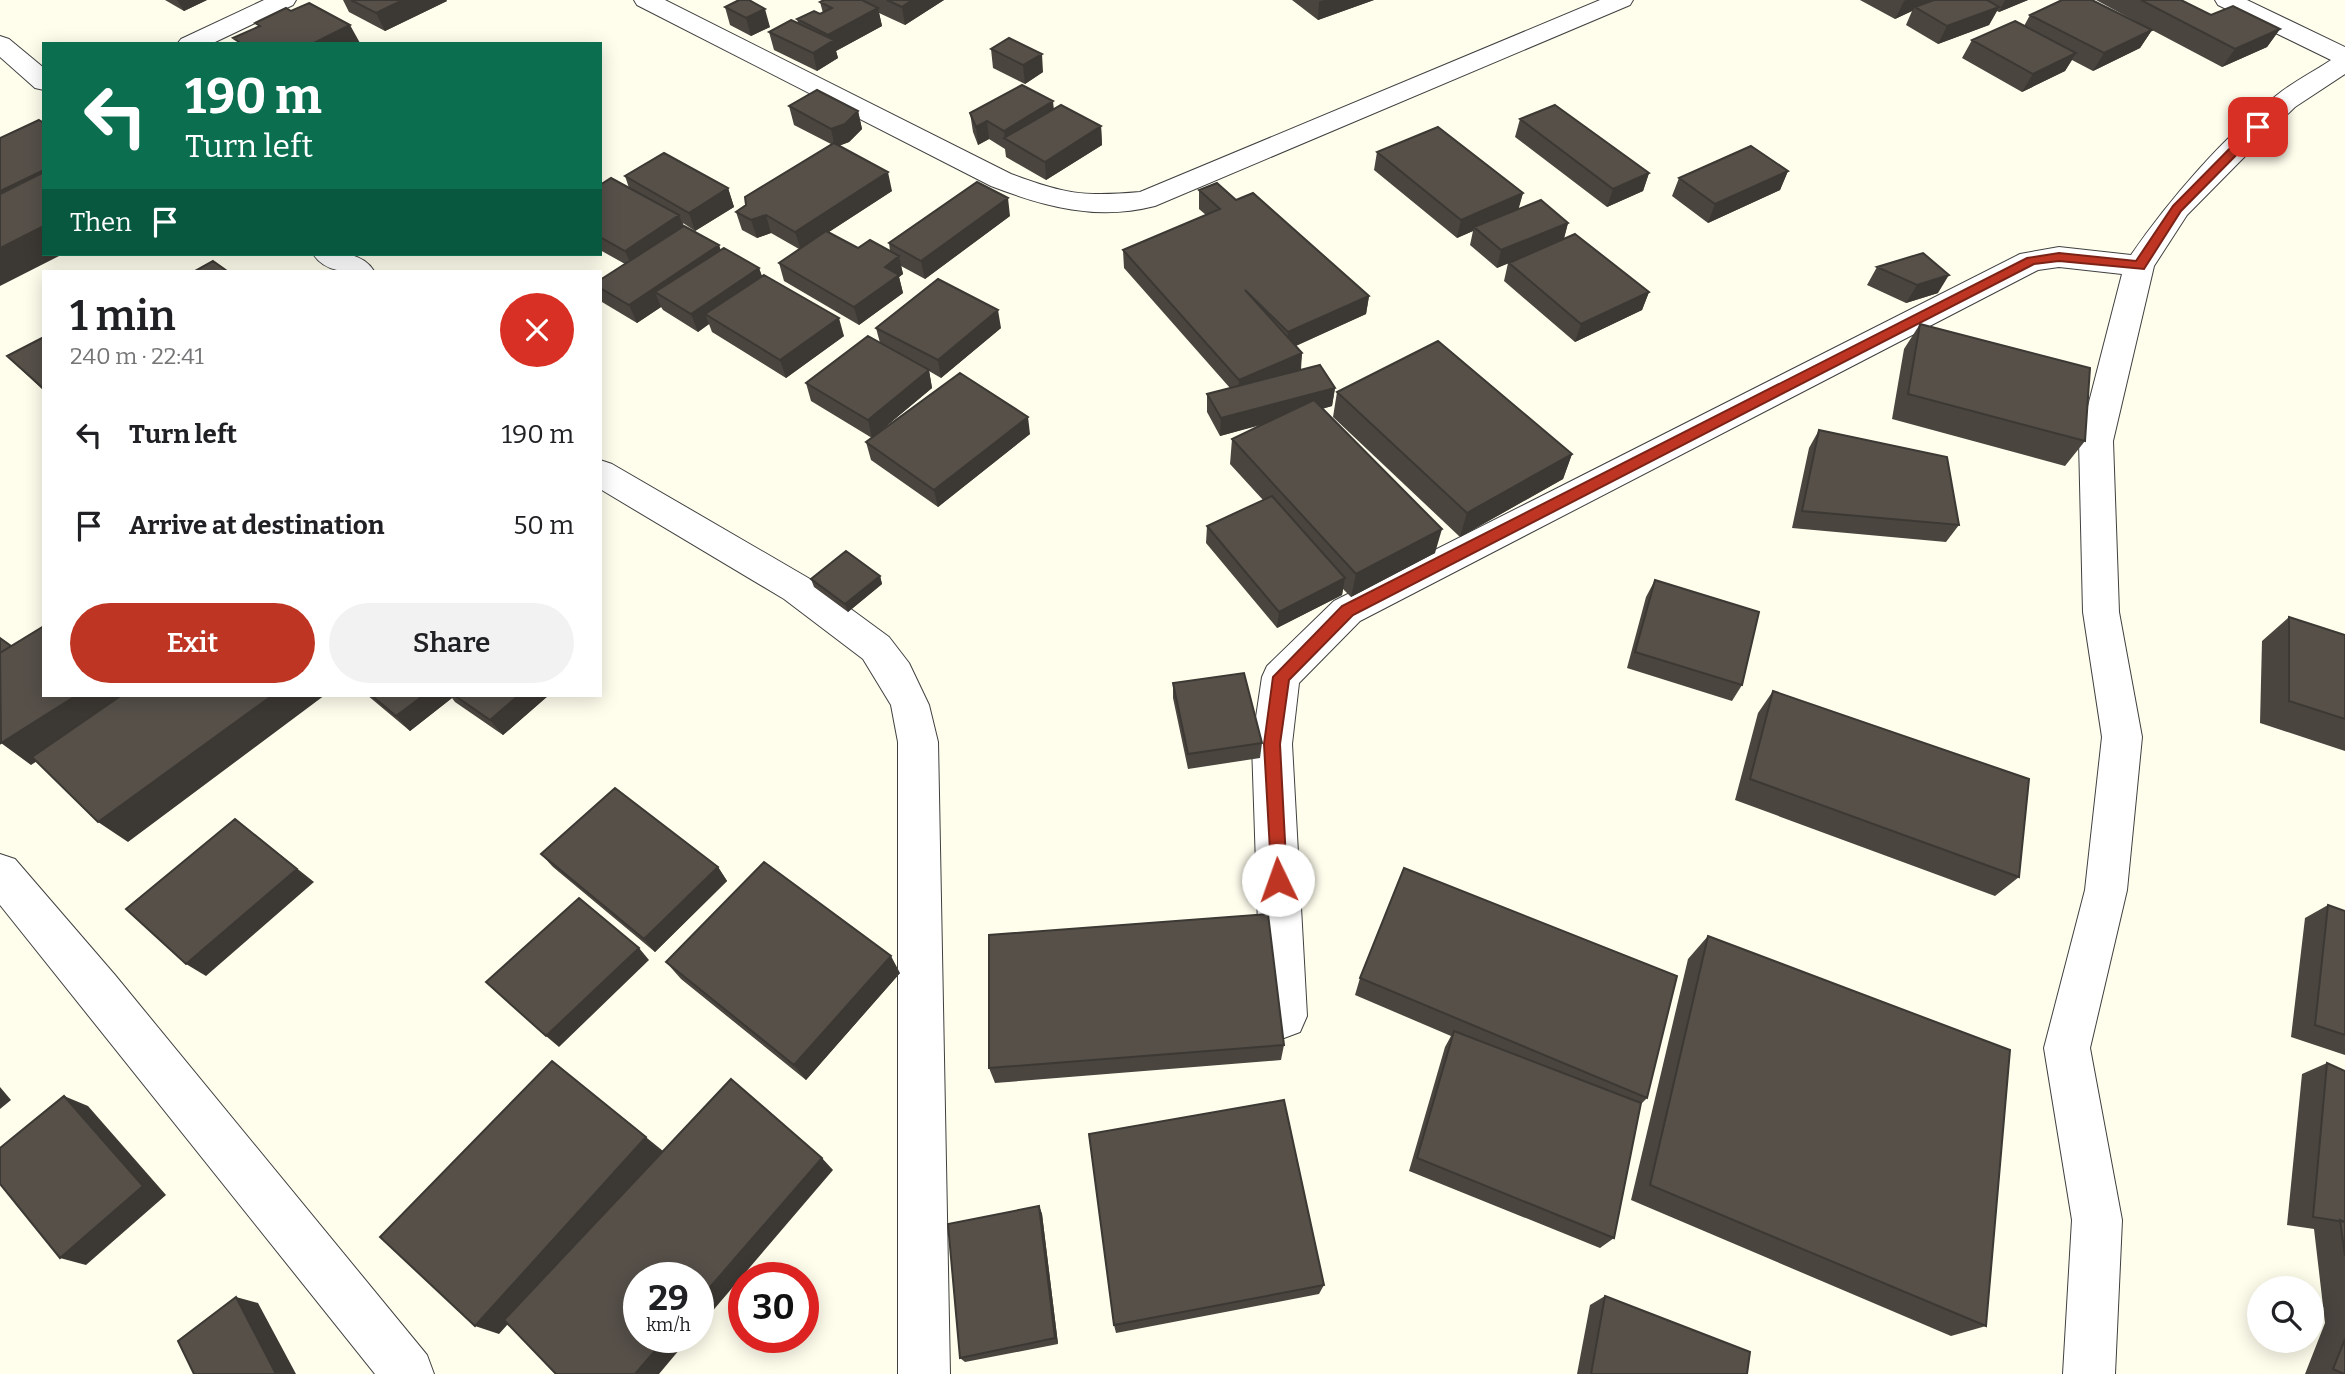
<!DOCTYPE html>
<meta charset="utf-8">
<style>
body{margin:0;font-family:Bitter,serif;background:#f2f2f2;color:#202124;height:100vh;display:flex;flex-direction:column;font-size:26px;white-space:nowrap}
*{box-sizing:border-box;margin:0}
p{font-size:23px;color:#757577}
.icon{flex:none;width:38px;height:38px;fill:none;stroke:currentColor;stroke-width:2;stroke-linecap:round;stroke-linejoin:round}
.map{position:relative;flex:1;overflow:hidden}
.panel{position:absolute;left:42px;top:270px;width:560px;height:427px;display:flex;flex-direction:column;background:#fff;border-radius:0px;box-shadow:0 4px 18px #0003}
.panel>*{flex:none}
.hud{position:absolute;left:42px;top:42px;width:560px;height:214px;border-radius:0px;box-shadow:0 4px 18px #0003;background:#0b6e4f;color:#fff;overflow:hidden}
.controls{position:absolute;left:2247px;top:1276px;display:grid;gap:14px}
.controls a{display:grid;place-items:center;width:77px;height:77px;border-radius:50%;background:#fff;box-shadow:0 4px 18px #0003;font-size:35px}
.speed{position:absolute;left:623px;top:1262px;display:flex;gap:14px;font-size:35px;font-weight:700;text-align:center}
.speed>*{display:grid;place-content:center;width:91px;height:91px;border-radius:50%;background:#fff;box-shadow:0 4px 18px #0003;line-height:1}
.speed small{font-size:18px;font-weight:400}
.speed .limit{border:10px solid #d22;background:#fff;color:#111}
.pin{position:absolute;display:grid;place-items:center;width:60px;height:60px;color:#fff;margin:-30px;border-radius:14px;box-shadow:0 4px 10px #0006}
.me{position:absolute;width:77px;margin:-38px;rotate:357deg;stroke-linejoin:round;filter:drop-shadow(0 0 5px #0008)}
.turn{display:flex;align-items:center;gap:24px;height:147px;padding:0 28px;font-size:32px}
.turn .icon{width:91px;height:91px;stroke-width:2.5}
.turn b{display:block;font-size:49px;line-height:60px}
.then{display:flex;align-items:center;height:66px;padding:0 28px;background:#0003;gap:14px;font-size:26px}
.round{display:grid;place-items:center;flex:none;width:74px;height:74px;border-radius:37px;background:#f2f2f2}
.head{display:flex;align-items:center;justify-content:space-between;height:119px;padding:0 28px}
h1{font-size:42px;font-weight:600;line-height:52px}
.cta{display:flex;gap:14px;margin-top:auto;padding:14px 28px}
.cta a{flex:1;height:80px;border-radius:42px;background:#be3623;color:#fff;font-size:28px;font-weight:600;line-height:80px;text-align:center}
.cta a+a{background:#f2f2f2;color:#202124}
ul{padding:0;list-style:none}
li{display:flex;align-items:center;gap:21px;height:91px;padding:0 28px}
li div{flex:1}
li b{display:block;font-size:26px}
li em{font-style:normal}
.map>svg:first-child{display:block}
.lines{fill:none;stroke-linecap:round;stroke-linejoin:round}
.minor-casing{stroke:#404040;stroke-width:2}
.minor{fill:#fff;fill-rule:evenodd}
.wall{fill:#4a453f}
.shaded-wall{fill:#3c3833}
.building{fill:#565049;stroke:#3c3833;stroke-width:2}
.route{fill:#be3623;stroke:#7c2317;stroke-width:2}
</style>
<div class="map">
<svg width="2345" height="1374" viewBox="0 0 2345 1374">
<rect width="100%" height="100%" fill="#fffeed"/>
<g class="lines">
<defs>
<path id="minor" d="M264 0H296L293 5 211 44H177L181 39Z
M634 0H665L1011 174C1064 194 1083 197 1140 192L1600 0H1633L1630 5 1155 206C1097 221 1045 207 991 186L637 5Z
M2215 0H2247L2345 47V74L2295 107 2268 133 2187 215 2154 266 2113 441 2119 612 2142 737 2127 890 2090 1048 2122 1220 2115 1374H2063L2072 1220 2044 1048 2085 890 2102 737 2083 612 2079 441 2122 274 2059 267 2038 270 1360 621 1299 683 1292 744 1307 1016 1300 1032 1284 1038 1268 1032 1261 1016 1252 744 1262 677 1267 666 1334 601 2020 254 2059 247 2131 255C2169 200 2223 137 2277 95 2293 82 2313 72 2331 60L2218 5Z
M0 36 9 39 44 68V90L35 88 0 57Z
M313 254C335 253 361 250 374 271 352 272 327 275 313 254Z
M600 460 612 464 810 579 889 637 909 663 929 705 938 742 950 1374H898V742L891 705 863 659 784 599 600 489Z
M0 854 15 859 115 975 427 1355 434 1374H375L0 905Z"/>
</defs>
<use href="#minor" class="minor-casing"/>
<use href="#minor" class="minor"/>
</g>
<path class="wall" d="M165 0H207L184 11Z
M343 0H446L447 1 385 31 349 12Z
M824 0H944L905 25 879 13 882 26 836 51 838 58 817 71 774 50 769 32 798 23 797 19 823 13 820 2Z
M1292 0H1374L1318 20Z
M1860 0H2028L1999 12 1997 11 1989 25 1938 44 1906 25 1912 11 1895 19Z
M2096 0H2181L2211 15 2280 29 2267 47 2222 67 2152 30 2140 48 2093 71 2072 60 2065 71 2022 92 1962 58 1972 40 2024 26 2030 15 2148 28Z
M725 7 770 27 751 36 730 25Z
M991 49 1043 72 1025 84 993 68Z
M789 106 858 111 862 129 849 142 839 146 892 191 829 232 858 248 890 251 889 243 1010 216 925 279 901 266 903 274 899 277 903 293 859 325 784 281 779 263 799 249 771 233 757 238 742 230 736 212 831 144 794 125Z
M970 113 1101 126 1102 145 1046 180 1006 157 1005 149 989 139 978 145 973 132Z
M1520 119 1649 173 1643 191 1607 207 1515 137Z
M1377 152 1523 193 1518 209 1568 223 1564 239 1649 292 1642 310 1575 342 1504 281 1508 263 1497 268 1470 245 1473 231 1457 238 1374 170Z
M1788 171 1780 190 1708 223 1672 196 1679 178Z
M625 176 728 188 734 207 695 231 683 223 684 226 719 245 720 250 759 268 762 276 844 336 786 378 712 332 709 324 698 332 663 310 661 307 637 323 602 302 600 298V280L625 264 600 250V185L629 188Z
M1199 190 1236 200 1369 296 1366 314 1296 346 1302 353 1301 370 1335 388 1332 406 1322 409 1435 553 1351 597 1343 589 1342 595 1277 628 1206 543 1207 526 1263 500 1230 464 1232 439 1262 424 1220 436 1207 412V394L1230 388 1124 268 1123 250 1206 215 1199 209Z
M1877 267 1938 293 1906 303 1867 285Z
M1920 324 2085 441 2065 466 1892 419 1904 349Z
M876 328H1001L941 378 929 371 932 388 872 438 811 401 806 383 880 343Z
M44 337V391L7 356Z
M1337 392 1572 454 1563 479 1460 537 1333 417Z
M1819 430 1959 525 1946 542 1792 528 1809 448Z
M1030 434 938 507 871 460 866 442Z
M880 576 882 584 848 612 814 587 811 579Z
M1655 580 1742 685 1732 701 1627 668 1646 597Z
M2289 617 2345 635V751L2260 723 2262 641Z
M1173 683 1262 743 1260 758 1188 769 1173 698Z
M1773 691 2019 877 1995 896 1735 800 1758 713Z
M367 695H549L503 735 455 702 452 698 410 731Z
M541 854 718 867 727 881 655 952 553 867Z
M2328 905 2345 911V1055L2291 1037 2305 918Z
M1708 936 1986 1326 1951 1336 1631 1200 1688 959Z
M666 962 900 973 806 1080 681 979Z
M1360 978 1647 1098 1641 1104 1614 1238 1600 1248 1409 1171 1445 1047 1451 1036 1355 995Z
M1284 1045 1281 1060 995 1083 989 1068Z
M2327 1063 2345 1071V1374H2305L2325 1323 2314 1229 2287 1225 2302 1074Z
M1039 1206 1042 1214 1058 1344 965 1362 960 1358Z
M1324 1285 1319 1294 1116 1333 1114 1325Z
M1605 1296 1747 1374H1577L1590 1305Z"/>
<path class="shaded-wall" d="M177 0H207L184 11Z
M403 0H446L447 1 385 31 376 13Z
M912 0H944L905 25 902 7Z
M1324 0H1374L1318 20 1319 2Z
M1906 0H1937L1915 7 1912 11 1895 19 1904 1Z
M2005 0H2028L1999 12Z
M1999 7 1989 25 1938 44 1947 26Z
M878 8 882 26 836 51 838 58 817 71 813 53 829 43 828 35Z
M765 9 770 27 751 36 746 18Z
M350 25 360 43 312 44Z
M2280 29 2267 47 2222 67 2235 49Z
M2152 30 2140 48 2093 71 2104 53Z
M2076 53 2065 71 2022 92 2033 74Z
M1042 54 1043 72 1025 84 1023 65Z
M1053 101 1055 120 1005 139 1004 131Z
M858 111 862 129 849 142 835 147 831 129Z
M987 121 989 139 978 145 976 127Z
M1101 126 1102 145 1046 180 1045 162Z
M44 170V196L0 216V191Z
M1788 171 1780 190 1708 223 1715 204Z
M888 172 892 191 801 250 795 232Z
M1649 173 1643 191 1607 207 1613 189Z
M728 188 734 207 695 231 689 213Z
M1523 193 1518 211 1474 227 1473 231 1457 238 1461 220Z
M1008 198 1010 216 925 279 921 261Z
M679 215 686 233 633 269 625 251Z
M766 215 771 233 757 238 751 220Z
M1568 223 1563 241 1497 268 1501 250Z
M44 226V254H63L0 286V248Z
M719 245 725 263 655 292 661 307 637 323 629 305Z
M899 256 903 274 899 277 903 293 859 325 854 307 885 267Z
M759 268 765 286 705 314 709 324 698 332 691 314Z
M1949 275 1938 293 1906 303 1917 285Z
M1649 292 1642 310 1575 342 1581 324Z
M1369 296 1366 314 1286 350 1288 332Z
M998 310 1001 328 941 378 938 360Z
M839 318 844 336 786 378 780 360Z
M1302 353 1300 371 1238 397 1239 380Z
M929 370 932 388 872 438 868 420Z
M1335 388 1332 406 1220 436 1221 418Z
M1028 417 1030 434 938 507 934 490Z
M1572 454 1563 479 1460 537 1467 513Z
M1442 529 1435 553 1351 597 1356 574Z
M880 576 882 584 848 612 845 604Z
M1345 578 1342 595 1277 628 1279 612Z
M77 695H139L31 765 1 743Z
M273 695H325L128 842 98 822Z
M424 695H449L452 698 410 731 396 716Z
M519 695H549L503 735 490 720Z
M235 819 314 882 206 976 186 964Z
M718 867 727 881 655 952 644 939Z
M639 948 649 960 559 1047 546 1036Z
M891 956 900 973 806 1080 794 1065Z
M552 1061 663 1151 499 1334 475 1326Z
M0 1087 11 1100 0 1109Z
M64 1096 88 1106 166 1195 86 1265 60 1258Z
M822 1158 833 1170 698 1328V1301Z
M1039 1206 1042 1214 1058 1344 1055 1338Z
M236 1297 258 1303 296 1374H276Z
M667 1337H690L659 1374H635Z"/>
<path class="building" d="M351 0H403L376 13Z
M739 0H749L765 9 746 18 725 7Z
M824 0H862L878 8 828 35 797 19 814 11 820 14 832 8 820 2Z
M887 0H912L902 7Z
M1934 0H1987L1999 7 1947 26 1915 7Z
M2062 0H2092L2152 30 2104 53 2030 15Z
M2141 0H2181L2211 15 2233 6 2280 29 2235 49Z
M309 3 350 25 312 44H242L233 38 260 26 255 23 286 8 291 11Z
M791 20 834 40 813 53 769 32Z
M2015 21 2076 53 2033 74 1972 40Z
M1009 38 1042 54 1023 65 991 49Z
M1022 85 1053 101 1004 131 987 121 976 127 970 113Z
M817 90 858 111 845 124 831 129 789 106Z
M1061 105 1101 126 1045 162 1004 138Z
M1555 105 1649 173 1613 189 1520 119Z
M39 120 44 123V170L0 191V138Z
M1438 127 1523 193 1461 220 1377 152Z
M834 143 888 172 795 232 766 215 751 220 736 212 746 205 745 197Z
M1751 146 1788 171 1715 204 1679 178Z
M664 153 728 188 689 213 625 176Z
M44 172V226L0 248V194Z
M611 178 679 215 625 251 600 237V185Z
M977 182 1008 198 921 261 889 243Z
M1217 183 1236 200 1253 193 1369 296 1288 332 1245 290 1302 353 1239 380 1123 250 1220 209 1199 190Z
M1541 200 1568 223 1501 250 1474 227Z
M684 226 719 245 629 305 600 288V280Z
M826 231 858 248 870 240 899 256 885 267 899 275 854 307 779 263Z
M1575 234 1649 292 1581 324 1509 263Z
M724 248 759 268 691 314 655 292Z
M1923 253 1949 275 1917 285 1877 267Z
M213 261 227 271H195Z
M764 275 839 318 780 360 705 314Z
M938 279 998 310 938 360 876 328Z
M1920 324 2090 368 2085 441 1908 394Z
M868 336 929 370 868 420 806 383Z
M44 337V389L7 356Z
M1438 341 1572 454 1467 513 1337 392Z
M1320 365 1335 388 1221 418 1207 394Z
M960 373 1028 417 934 490 866 442Z
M1314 400 1442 529 1356 574 1232 439Z
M1819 430 1947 457 1959 525 1802 511Z
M1272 496 1345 578 1279 612 1207 526Z
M846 551 880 576 845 604 811 579Z
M1655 580 1759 612 1742 685 1635 652Z
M2289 617 2345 635V719L2289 701Z
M44 626V695H77L1 743 0 653Z
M0 638 11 646 0 653Z
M1244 673 1262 743 1188 754 1173 683Z
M1773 691 2029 779 2019 877 1750 779Z
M122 695H273L98 822 32 757Z
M371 695H424L396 716Z
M454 695H519L490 720Z
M615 788 718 867 644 939 541 854Z
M235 819 297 869 186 964 126 909Z
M764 862 891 956 794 1065 666 962Z
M1404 868 1677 976 1647 1098 1360 978Z
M579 898 639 948 546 1036 486 982Z
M2328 905 2345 911V1035L2315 1025Z
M1268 914 1284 1045 989 1068V935Z
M1708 936 2010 1050 1986 1326 1650 1185Z
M1454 1031 1641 1103 1614 1238 1417 1158Z
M552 1061 646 1137 475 1326 380 1237Z
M2327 1063 2345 1071V1222L2313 1217Z
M731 1079 822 1158 698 1301V1278H639V1337H667L635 1374H556L504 1320Z
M64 1096 143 1186 60 1258 0 1184V1148Z
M1284 1100 1324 1285 1114 1325 1089 1134Z
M1039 1206 1055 1338 960 1358 948 1224Z
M2340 1220 2345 1222V1256Z
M1605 1296 1750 1352 1747 1374H1591Z
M236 1297 276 1374H194L178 1341Z
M2345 1339V1374H2344L2333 1369Z"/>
<path class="route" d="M2254 124 2264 127 2181 211 2144 269 2059 261 2034 264 1353 615 1289 680 1280 744 1287 880 1278 888 1272 886 1264 744 1273 677 1342 606 2027 258 2059 253 2136 261 2173 206Z"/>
</svg>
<div class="controls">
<a><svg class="icon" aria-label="search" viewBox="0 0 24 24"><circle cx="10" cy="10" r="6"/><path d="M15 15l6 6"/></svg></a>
</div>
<div class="speed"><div>29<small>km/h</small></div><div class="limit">30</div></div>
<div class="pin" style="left:2258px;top:127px;background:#d93025"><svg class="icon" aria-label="arrive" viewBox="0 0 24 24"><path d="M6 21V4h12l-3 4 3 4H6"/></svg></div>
<svg class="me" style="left:1278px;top:880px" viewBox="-20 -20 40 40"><circle r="19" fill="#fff"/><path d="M0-13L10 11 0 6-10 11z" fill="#be3623"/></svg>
<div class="hud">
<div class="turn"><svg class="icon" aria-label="left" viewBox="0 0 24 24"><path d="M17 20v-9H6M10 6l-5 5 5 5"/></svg><div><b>190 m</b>Turn left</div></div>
<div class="then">Then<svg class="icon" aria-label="arrive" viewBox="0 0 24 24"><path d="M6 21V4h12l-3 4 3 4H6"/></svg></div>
</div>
<section class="panel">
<div class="head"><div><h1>1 min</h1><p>240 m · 22:41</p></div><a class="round" style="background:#d93025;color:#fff"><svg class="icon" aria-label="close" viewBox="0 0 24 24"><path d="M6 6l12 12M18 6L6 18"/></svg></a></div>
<ul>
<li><svg class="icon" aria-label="left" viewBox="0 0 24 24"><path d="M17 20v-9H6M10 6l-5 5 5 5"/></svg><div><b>Turn left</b></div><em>190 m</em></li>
<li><svg class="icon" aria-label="arrive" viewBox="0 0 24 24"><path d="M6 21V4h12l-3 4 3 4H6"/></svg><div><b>Arrive at destination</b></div><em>50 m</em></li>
</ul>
<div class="cta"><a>Exit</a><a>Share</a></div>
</section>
</div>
